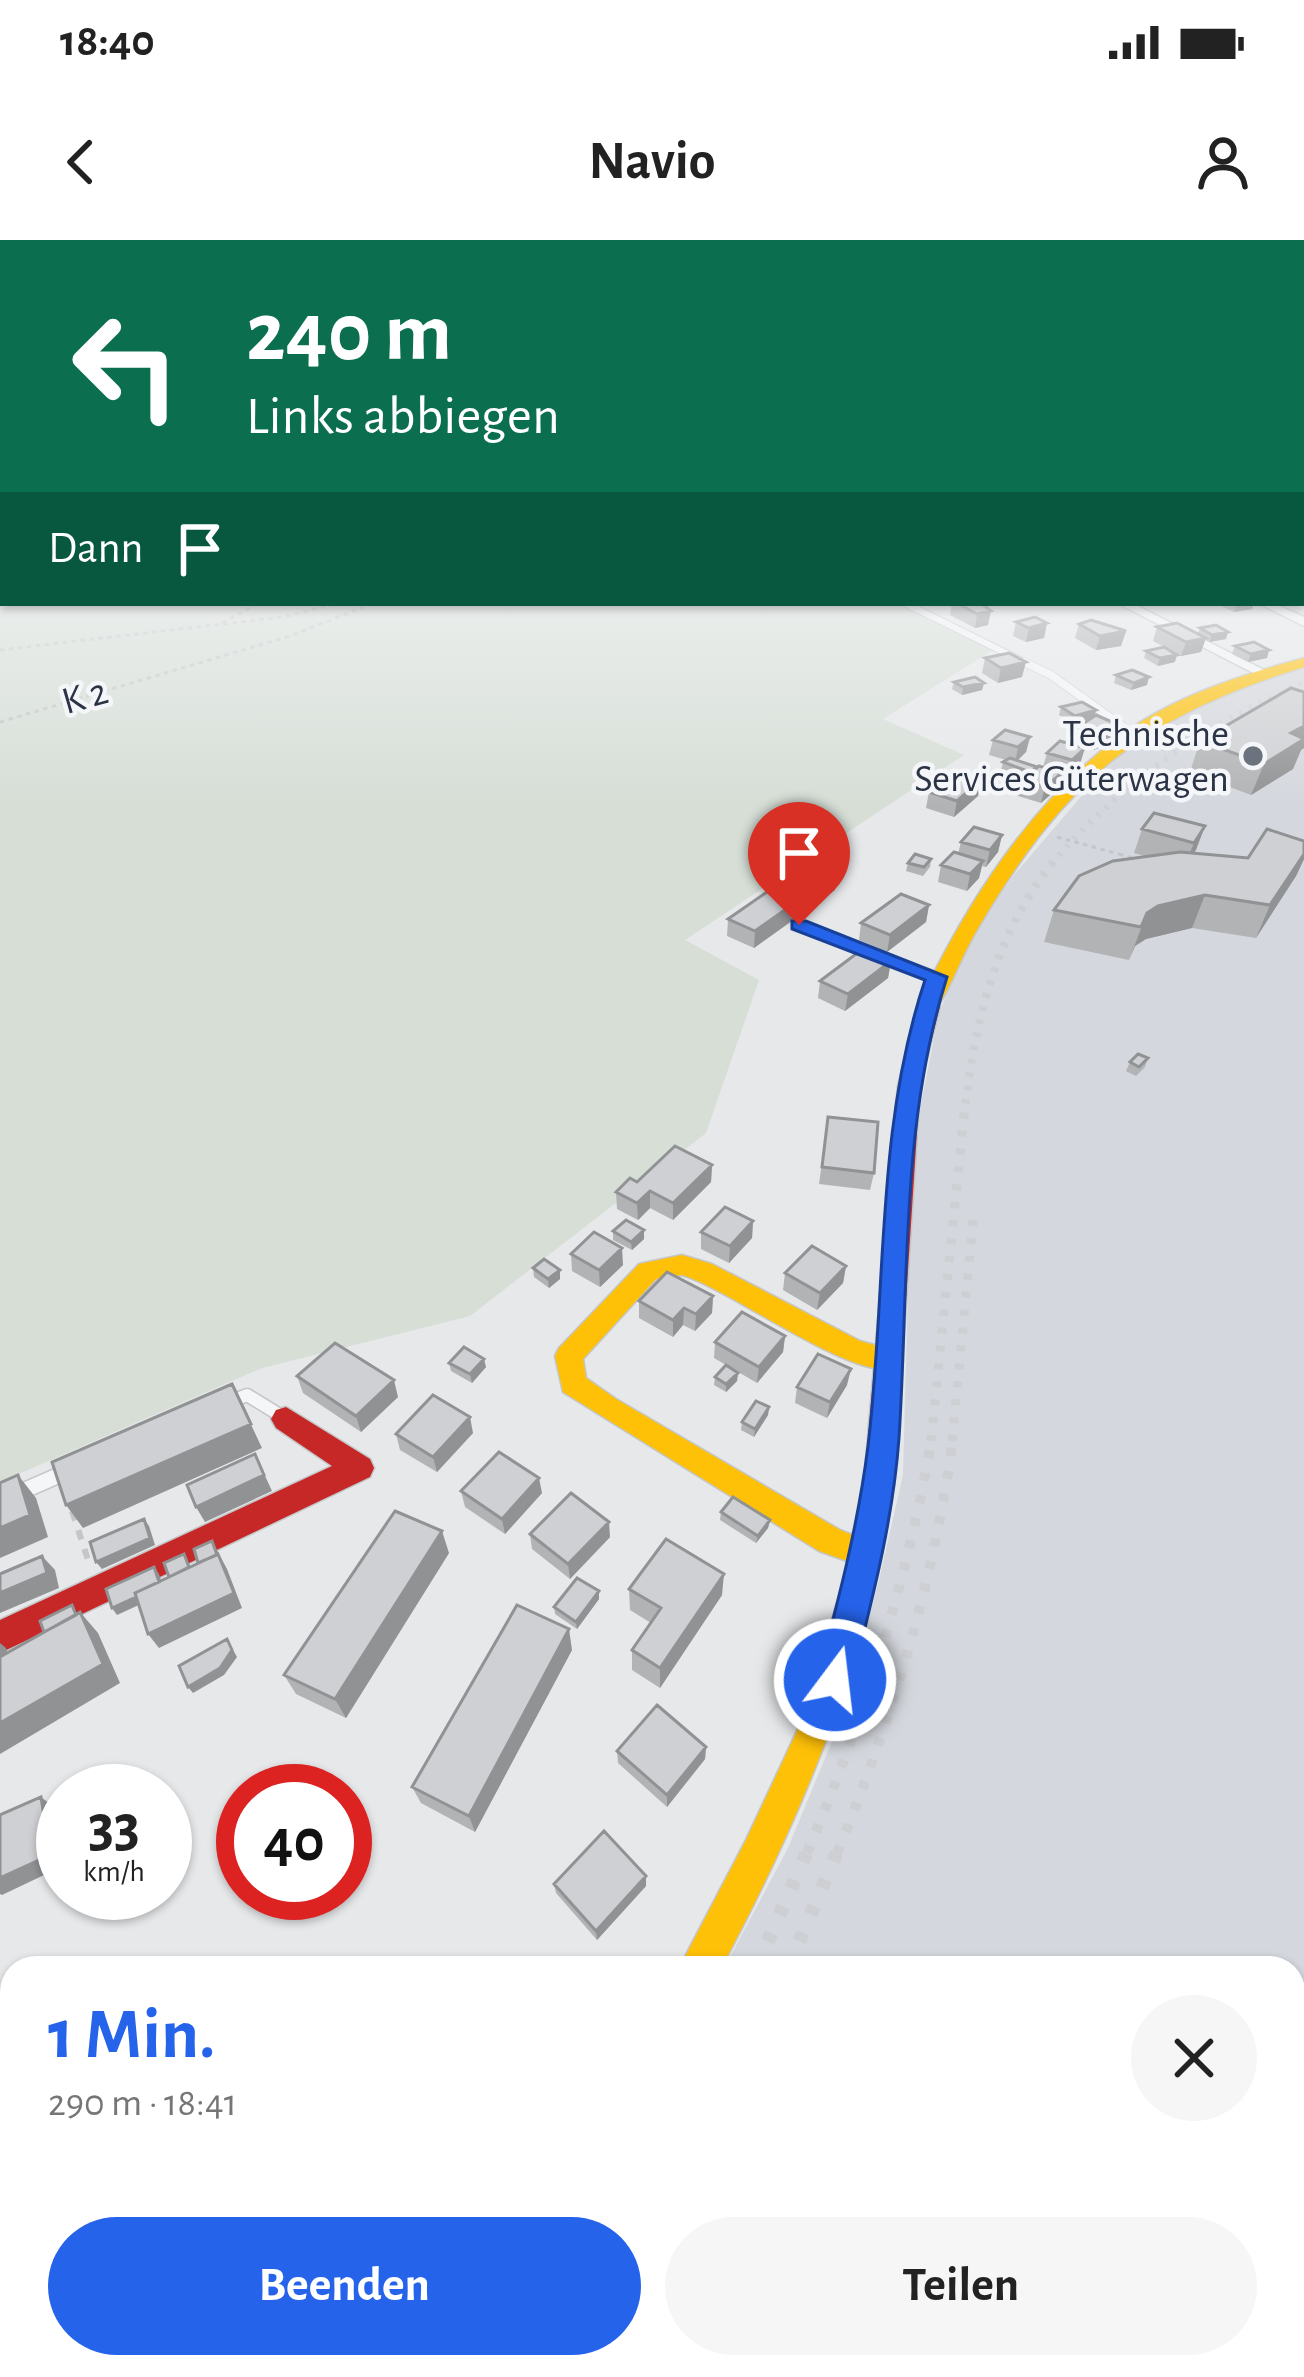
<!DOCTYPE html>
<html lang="de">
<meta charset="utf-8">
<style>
body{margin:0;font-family:"Alegreya Sans",sans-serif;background:#f6f6f6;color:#222;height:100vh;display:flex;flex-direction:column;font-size:45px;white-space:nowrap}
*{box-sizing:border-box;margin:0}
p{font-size:39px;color:#767676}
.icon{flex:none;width:66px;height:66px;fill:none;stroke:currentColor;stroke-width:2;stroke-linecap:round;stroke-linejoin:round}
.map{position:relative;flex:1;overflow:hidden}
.sheet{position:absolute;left:0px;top:1716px;width:1305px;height:423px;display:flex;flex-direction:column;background:#fff;border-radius:36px 36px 0 0;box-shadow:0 3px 9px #0004}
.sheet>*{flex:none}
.banner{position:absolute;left:0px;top:0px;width:1305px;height:366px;box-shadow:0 3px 9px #0004;background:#0b6e4f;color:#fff;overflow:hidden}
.speed{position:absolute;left:36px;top:1524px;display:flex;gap:24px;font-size:60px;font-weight:700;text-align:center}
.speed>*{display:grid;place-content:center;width:156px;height:156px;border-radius:50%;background:#fff;box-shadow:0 3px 9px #0004;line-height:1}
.speed small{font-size:30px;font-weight:400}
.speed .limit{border:18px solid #d22;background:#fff;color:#111}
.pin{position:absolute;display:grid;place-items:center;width:102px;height:102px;color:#fff;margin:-123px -51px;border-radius:50% 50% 50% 0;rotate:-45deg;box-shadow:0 0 12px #0007}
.pin .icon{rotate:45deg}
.me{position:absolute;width:132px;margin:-66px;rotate:15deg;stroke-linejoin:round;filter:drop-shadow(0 0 9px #0008)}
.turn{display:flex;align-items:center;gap:42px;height:252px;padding:0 48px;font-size:54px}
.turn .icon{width:156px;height:156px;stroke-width:2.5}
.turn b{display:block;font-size:84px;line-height:102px}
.then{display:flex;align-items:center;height:114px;padding:0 48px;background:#0003;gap:24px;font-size:45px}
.round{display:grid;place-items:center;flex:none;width:126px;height:126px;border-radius:63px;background:#f6f6f6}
.overview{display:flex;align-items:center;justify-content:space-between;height:204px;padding:0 48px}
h1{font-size:72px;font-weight:700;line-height:90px;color:#2563eb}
.cta{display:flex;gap:24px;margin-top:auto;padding:24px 48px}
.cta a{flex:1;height:138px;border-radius:72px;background:#2563eb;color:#fff;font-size:48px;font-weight:700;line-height:138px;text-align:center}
.cta a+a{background:#f6f6f6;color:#222}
.status{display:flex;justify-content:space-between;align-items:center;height:84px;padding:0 60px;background:#fff;direction:ltr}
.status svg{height:33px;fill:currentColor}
header{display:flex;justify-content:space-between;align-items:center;height:156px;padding:0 48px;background:#fff;font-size:54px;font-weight:700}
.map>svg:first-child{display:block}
.built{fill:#d4d7dd}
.green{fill:#d6ded6}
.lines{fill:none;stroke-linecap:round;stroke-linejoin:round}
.lane-far4-casing{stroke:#c4c6c8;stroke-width:8}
.lane-far3-casing{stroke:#c4c6c8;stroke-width:9}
.lane-far2-casing{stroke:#c4c6c8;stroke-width:12}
.lane-far1-casing{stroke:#c4c6c8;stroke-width:15}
.lane-casing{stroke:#c4c6c8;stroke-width:18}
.street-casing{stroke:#c4c6c8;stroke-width:3}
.slow-casing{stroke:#c4c6c8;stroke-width:3}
.jam-casing{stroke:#c4c6c8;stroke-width:3}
.path-far1{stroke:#c5c6ca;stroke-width:3;stroke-dasharray:4.5 4.5;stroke-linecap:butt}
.path{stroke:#c5c6ca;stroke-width:6;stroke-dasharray:10 10;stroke-linecap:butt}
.lane-far4{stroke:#f5f6f7;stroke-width:6}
.lane-far3{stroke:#f5f6f7;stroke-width:8}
.lane-far2{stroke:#f5f6f7;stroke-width:9}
.lane-far1{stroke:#f5f6f7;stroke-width:12}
.lane{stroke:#f5f6f7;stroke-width:15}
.street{fill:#f5f6f7;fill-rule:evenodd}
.slow{fill:#ffc107;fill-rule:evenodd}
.jam{fill:#c62828;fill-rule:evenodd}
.rail-far4{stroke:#cecfd2;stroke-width:6;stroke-dasharray:3 8;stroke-linecap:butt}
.rail-far3{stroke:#cecfd2;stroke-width:8;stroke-dasharray:4.5 9;stroke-linecap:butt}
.rail-far2{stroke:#cecfd2;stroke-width:9;stroke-dasharray:6 12;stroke-linecap:butt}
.rail-far1{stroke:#cecfd2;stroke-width:10;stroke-dasharray:8 15;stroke-linecap:butt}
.rail{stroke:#cecfd2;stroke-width:14;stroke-dasharray:9 20;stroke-linecap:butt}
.path-bridge{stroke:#c5c6ca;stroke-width:3;stroke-dasharray:4.5 4.5;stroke-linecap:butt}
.wall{fill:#b1b3b5}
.shaded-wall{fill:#909294}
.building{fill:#ced0d3;stroke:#909294;stroke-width:3}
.route{fill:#2563eb;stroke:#184099;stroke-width:3}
.poi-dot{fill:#6c737f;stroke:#f4f6f9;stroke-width:4.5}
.labels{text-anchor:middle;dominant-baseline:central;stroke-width:9;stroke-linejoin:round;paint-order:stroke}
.far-street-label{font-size:39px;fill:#2b3445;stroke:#f4f6f9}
.far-poi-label{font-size:39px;fill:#2b3445;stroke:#f4f6f9;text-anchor:end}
</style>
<div class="status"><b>18:40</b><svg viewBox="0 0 49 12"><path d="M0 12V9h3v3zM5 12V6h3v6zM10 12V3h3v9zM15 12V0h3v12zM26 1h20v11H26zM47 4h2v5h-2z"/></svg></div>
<header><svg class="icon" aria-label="back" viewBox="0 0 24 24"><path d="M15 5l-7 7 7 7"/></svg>Navio<svg class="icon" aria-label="person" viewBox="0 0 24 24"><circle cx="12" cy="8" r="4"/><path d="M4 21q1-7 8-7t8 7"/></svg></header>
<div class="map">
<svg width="1304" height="2137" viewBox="0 0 1304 2137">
<rect width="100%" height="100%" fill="#e6e8ea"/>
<path class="built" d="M1304 428V2137H466L473 2127H1293V1728H724L788 1608 844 1472 880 1336 903 1235 909 1013 920 869 939 774 965 706 1013 636 1098 537 1132 504 1219 456Z"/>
<path class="green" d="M0 267 3 363H897L993 410 883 479 964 515 685 700 759 740 706 893 470 1076 262 1128 0 1242Z"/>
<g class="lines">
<defs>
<path id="lane-far4" d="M905 363 1030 425"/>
<path id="lane-far3" d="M1024 422 1051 435 1133 494"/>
<path id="lane-far2" d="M799 685 937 737"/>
<path id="lane-far1" d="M227 1163 247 1155 283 1177"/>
<path id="lane" d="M0 1261 71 1230"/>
<path id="street" d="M1117 363H1132L1270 433 1259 436Z
M1258 363H1273L1304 377V386Z
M396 2127H443L439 2137H392Z"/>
<path id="slow" d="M1304 418V427C1139 478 1066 539 978 688 962 715 952 744 936 770H922L918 766C965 664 1034 557 1127 491 1178 455 1244 434 1304 418Z
M682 1015 712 1024 860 1101 899 1112 903 1120 899 1128C853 1143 733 1050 682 1035L656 1039 583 1119 586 1138 616 1159 840 1290 855 1296 868 1236 879 1232 890 1236 894 1245C868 1418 803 1574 721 1728H679L746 1600 797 1491 850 1322 819 1311 563 1152 555 1116 559 1108 639 1024Z"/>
<path id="jam" d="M929 760 940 766 920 846 894 1245 890 1254 879 1258 868 1254 864 1245 898 846 918 766Z
M286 1167 370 1219 374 1228 370 1237 0 1413V1380L332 1226 276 1188 271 1179 276 1170Z"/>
</defs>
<use href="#lane-far4" class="lane-far4-casing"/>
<use href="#lane-far3" class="lane-far3-casing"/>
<use href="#lane-far2" class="lane-far2-casing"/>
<use href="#lane-far1" class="lane-far1-casing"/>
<use href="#lane" class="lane-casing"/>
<use href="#street" class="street-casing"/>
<use href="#slow" class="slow-casing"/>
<use href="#jam" class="jam-casing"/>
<path class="path-far1" d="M222 383 259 363
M0 410 283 377 340 363
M0 482 290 396 374 363
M1119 614 1137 619"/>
<path class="path" d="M72 1271 89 1323"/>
<use href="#lane-far4" class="lane-far4"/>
<use href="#lane-far3" class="lane-far3"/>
<use href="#lane-far2" class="lane-far2"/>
<use href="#lane-far1" class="lane-far1"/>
<use href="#lane" class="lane"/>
<use href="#street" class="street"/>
<use href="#slow" class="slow"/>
<use href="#jam" class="jam"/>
<path class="rail-far4" d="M1052 624C1122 540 1205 486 1304 442"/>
<path class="rail-far3" d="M964 877C974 786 994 694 1054 621"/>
<path class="rail-far2" d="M931 1201 964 874
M952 1201 974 970"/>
<path class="rail-far1" d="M807 1613C864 1479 907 1341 932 1198
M837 1613C892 1479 934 1342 953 1198"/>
<path class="rail" d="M756 1728 808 1610
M788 1728 838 1610
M511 2137 518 2127
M563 2137 569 2127"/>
<path class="path-bridge" d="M1057 597 1119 614"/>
</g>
<path class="wall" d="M952 363H981L988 385 975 388 950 375Z
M1215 363H1254L1252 369 1234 372Z
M1016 382 1047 383 1044 398 1026 402 1013 396Z
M1079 384 1126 391 1121 406 1096 410 1075 398Z
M1157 387 1198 393 1200 388 1226 399 1209 402 1205 400 1201 412 1181 416 1153 401Z
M1235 406 1269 410 1267 418 1248 422 1232 414Z
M1146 411 1175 422 1158 426 1144 418Z
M985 418 1022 437 998 443 982 433Z
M1116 435 1147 445 1131 450 1114 443Z
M954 442 984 443 982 450 962 455 952 449Z
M1304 452V508L1301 510 1293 529 1251 555 1190 532 1200 501Z
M1061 467 1095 476 1114 501 1094 510 1073 503 1077 488 1090 479 1073 483 1059 475Z
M1030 497 1026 512 1017 520 1043 527 1047 513 1060 501 1080 524 1067 536 1061 534 1057 549 1041 563 1018 556 1024 538 1001 530 1003 522 1006 520 989 515 993 500Z
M981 540 978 556 954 577 926 568 929 552Z
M1205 586 1194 613 1248 618 1304 601V619L1296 636 1256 698 1192 688 1146 699 1135 706 1129 720 1044 702 1054 670 1145 616 1134 613 1142 589Z
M1002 595 998 612 986 627 982 626 979 638 967 651 938 642 941 625 958 614 961 602Z
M931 619 930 627 923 636 906 631 908 623Z
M835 650 754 708 727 696 728 679Z
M929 665 926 682 887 712 859 700 861 683Z
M891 721 888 738 845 771 818 758 820 741Z
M1148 818 1145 827 1136 836 1126 831 1130 822Z
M828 877 874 933 870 950 819 944Z
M712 925 711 942 673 980 650 968 638 980 617 969 616 952 637 942Z
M753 981 752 998 729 1023 701 1009V992Z
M613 991 644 999 632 1010 613 1000Z
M571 1014 623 1025 600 1047 572 1031Z
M846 1026 843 1043 817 1070 783 1050 785 1033Z
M533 1028 560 1039 549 1048 534 1037Z
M713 1056 712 1073 695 1091 683 1085 673 1097 639 1078V1061Z
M785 1096 783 1112 757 1143 728 1126 738 1133 737 1141 726 1152 714 1145 715 1137 726 1125 714 1118 715 1102Z
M449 1123 486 1127 472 1143 451 1131Z
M297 1136 398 1157 361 1192 303 1153Z
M847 1145 827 1178 795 1163 797 1147Z
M769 1167 768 1175 754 1197 741 1190 742 1182Z
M473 1193 437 1232 400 1210 396 1194Z
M461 1251 542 1253 505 1294 465 1267Z
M721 1272 770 1280 768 1288 756 1303 720 1280Z
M530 1294 610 1297 570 1339 532 1309Z
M449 1313 346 1478 296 1454 284 1435Z
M629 1349 722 1355 660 1448 632 1430V1410L651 1383 630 1370Z
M599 1351V1359L577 1389 555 1374 554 1367Z
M572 1410 475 1592 421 1563 412 1547Z
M706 1507 705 1519 667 1567 618 1523 617 1511Z
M646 1636V1646L597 1700 556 1653 554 1644Z"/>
<path class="shaded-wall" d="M1237 363H1254L1252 369 1234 372Z
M991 371 988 385 975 388 977 374Z
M1047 383 1044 398 1026 402 1029 388Z
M1126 391 1121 406 1096 410 1100 396Z
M1228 392 1226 399 1209 402 1212 395Z
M1206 398 1201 412 1181 416 1186 402Z
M1269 410 1267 418 1248 422 1251 414Z
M1177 415 1175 422 1158 426 1160 418Z
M1026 422 1022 437 998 443 1001 428Z
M1149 437 1147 445 1131 450 1134 443Z
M984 443 982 450 962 455 963 447Z
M1096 470 1094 478 1073 483 1075 476Z
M1119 485 1114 501 1094 510 1098 494Z
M1304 486V508L1301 510 1293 529 1251 555 1264 524 1291 493Z
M1030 497 1026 512 1015 523 1018 507Z
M1085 508 1080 524 1067 536 1072 520Z
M1062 533 1057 549 1041 563 1045 547Z
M981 540 978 556 954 577 957 561Z
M1205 586 1196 610 1184 627 1194 603Z
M1002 595 998 612 986 627 990 610Z
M1304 614V619L1296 636 1256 698 1270 665Z
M983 621 979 638 967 651 970 634Z
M837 633 835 650 754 708 755 691Z
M1205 655 1192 688 1146 699 1135 706 1129 720 1147 673 1158 666Z
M929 665 926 682 887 712 890 695Z
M891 721 888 738 845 771 848 754Z
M712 925 711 942 673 980V963Z
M650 951V968L638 980 637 963Z
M753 981 752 998 729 1023 730 1006Z
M644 990V999L632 1010 631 1002Z
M622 1008 623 1025 600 1047 599 1030Z
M846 1026 843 1043 817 1070 820 1053Z
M560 1030V1039L549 1048 548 1039Z
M713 1056 712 1073 695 1091 696 1074Z
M684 1068 683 1085 673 1097V1080Z
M785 1096 783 1112 757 1143 759 1127Z
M484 1119 486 1127 472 1143 470 1134Z
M851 1129 847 1145 827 1178 830 1162Z
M738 1133 737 1141 726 1152V1144Z
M394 1140 398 1157 361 1192 356 1176Z
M232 1144 262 1208 83 1288 66 1265Z
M769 1167 768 1175 754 1197 755 1189Z
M470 1177 473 1193 437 1232 433 1217Z
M255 1214 272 1251 205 1282 196 1267Z
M18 1235 36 1258 48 1297 0 1318V1288Z
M539 1238 542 1253 505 1294 502 1279Z
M144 1279 149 1286 155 1305 102 1329 96 1322Z
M770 1280 768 1288 756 1303 758 1296Z
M609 1282 610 1297 570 1339 568 1324Z
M442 1291 449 1313 346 1478 335 1459Z
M212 1301 227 1329 242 1368 159 1408 148 1394 204 1334Z
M42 1316 55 1330 59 1348 0 1373V1353Z
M154 1327 159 1334 165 1353 117 1375 112 1368Z
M724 1334 722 1355 660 1448V1428Z
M599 1351V1359L577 1389 576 1382Z
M80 1372 98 1393 120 1443 0 1514V1483Z
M569 1389 572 1410 475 1592 469 1576Z
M227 1399 237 1417 224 1435 193 1453 188 1447Z
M0 1403 6 1408 11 1428 0 1433Z
M706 1507 705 1519 667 1567V1555Z
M41 1557 55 1568 63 1614V1626L2 1655 0 1654V1638Z
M646 1636V1646L597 1700 596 1691Z
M285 2127H295L281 2137H270Z"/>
<path class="building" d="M957 363H981L991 371 977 374Z
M1035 377 1047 383 1029 388 1016 382Z
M1091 380 1126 391 1100 396 1079 384Z
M1177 383 1206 398 1186 402 1157 387Z
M1216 385 1228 392 1212 395 1200 388Z
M1254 402 1269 410 1251 414 1235 406Z
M1164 407 1177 415 1160 418 1146 411Z
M1009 413 1026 422 1001 428 985 418Z
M1132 430 1149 437 1134 443 1116 435Z
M975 437 984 443 963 447 954 442Z
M1291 448 1304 452V486L1291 493 1304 499 1264 524 1200 501Z
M1082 462 1096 470 1075 476 1061 467Z
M1096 475 1119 485 1098 494 1077 488Z
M1005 490 1030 497 1018 507 993 500Z
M1060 501 1085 508 1072 520 1047 513Z
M1010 518 1037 527 1030 532 1003 522Z
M1039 526 1062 533 1045 547 1022 540Z
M954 532 981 540 957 561 929 552Z
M1154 573 1205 586 1194 603 1142 589Z
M974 587 1002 595 990 610 961 602Z
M1267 589 1304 601V614L1270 665 1205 655 1158 666 1147 673 1141 687 1054 670 1079 636 1113 621 1180 612 1248 618Z
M954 612 983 621 970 634 941 625Z
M915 614 931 619 924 627 908 623Z
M810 622 837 633 755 691 728 679Z
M901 654 929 665 890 695 861 683Z
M864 708 891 721 848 754 820 741Z
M1138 814 1148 818 1139 827 1130 822Z
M828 877 878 882 874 933 822 927Z
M675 906 712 925 673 963 650 951 637 963 616 952 630 938 637 942Z
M725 967 753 981 730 1006 701 992Z
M626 980 644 990 631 1002 613 991Z
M594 992 622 1008 599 1030 571 1014Z
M812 1006 846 1026 820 1053 785 1033Z
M544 1019 560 1030 548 1039 533 1028Z
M667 1032 713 1056 696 1074 684 1068 673 1080 639 1061Z
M742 1072 785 1096 759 1127 715 1102Z
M335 1103 394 1140 356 1176 297 1136Z
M464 1107 484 1119 470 1134 449 1123Z
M818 1114 851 1129 830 1162 797 1147Z
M726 1125 738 1133 726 1144 715 1137Z
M232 1144 251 1184 66 1265 52 1222Z
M433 1155 470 1177 433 1217 396 1194Z
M756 1161 769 1167 755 1189 742 1182Z
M499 1212 539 1238 502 1279 461 1251Z
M255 1214 264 1235 196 1267 187 1245Z
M18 1235 30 1275 0 1288V1243Z
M571 1253 609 1282 568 1324 530 1294Z
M733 1257 770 1280 758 1296 721 1272Z
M395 1271 442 1291 335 1459 284 1435Z
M144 1279 150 1298 96 1322 90 1302Z
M666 1299 724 1334 660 1428 632 1410 661 1368 629 1349Z
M212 1301 217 1315 198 1323 194 1309Z
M184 1314 189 1327 169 1337 164 1323Z
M218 1314 234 1353 148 1394 135 1353Z
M42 1316 47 1333 0 1353V1334Z
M154 1327 159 1342 135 1353 136 1357 112 1368 106 1349Z
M577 1338 599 1351 576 1382 554 1367Z
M72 1365 76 1375 44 1392 40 1381Z
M517 1365 569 1389 469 1576 412 1547Z
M80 1372 103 1424 0 1483V1417Z
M227 1399 232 1410 220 1428 188 1447 179 1426Z
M657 1465 706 1507 667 1555 617 1511Z
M41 1557 50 1615 0 1638V1575Z
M243 1574V1600L231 1585Z
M604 1591 646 1636 596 1691 554 1644Z
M427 1718 436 1728H418Z
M179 2127H285L270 2137H181Z"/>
<linearGradient id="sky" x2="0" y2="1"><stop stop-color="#93bae0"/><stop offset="0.47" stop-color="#f4f5f6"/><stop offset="1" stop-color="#f4f5f6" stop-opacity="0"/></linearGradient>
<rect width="1304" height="566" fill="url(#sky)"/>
<path class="route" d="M792 681H806L947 737C900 885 909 1045 899 1198 893 1281 872 1360 852 1440L847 1452 835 1457 822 1452 817 1440C838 1362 858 1286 868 1206 887 1050 875 890 925 740L792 689Z"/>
<circle class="poi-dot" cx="1253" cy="516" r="12"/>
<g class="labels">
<g class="far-street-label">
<text transform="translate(85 457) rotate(-16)">K 2</text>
</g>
<g class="far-poi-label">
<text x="1229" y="494">Technische<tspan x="1229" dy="45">Services Güterwagen</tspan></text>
</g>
</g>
</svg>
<div class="speed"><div>33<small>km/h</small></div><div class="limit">40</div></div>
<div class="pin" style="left:799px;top:685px;background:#d93025"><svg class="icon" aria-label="arrive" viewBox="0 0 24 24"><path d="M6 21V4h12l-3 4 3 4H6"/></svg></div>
<svg class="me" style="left:835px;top:1440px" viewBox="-20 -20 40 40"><circle r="17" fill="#2563eb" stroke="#fff" stroke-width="3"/><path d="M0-11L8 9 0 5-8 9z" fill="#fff"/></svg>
<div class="banner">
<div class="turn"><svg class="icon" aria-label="left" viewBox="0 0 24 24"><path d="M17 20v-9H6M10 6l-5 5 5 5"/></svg><div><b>240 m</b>Links abbiegen</div></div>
<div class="then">Dann<svg class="icon" aria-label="arrive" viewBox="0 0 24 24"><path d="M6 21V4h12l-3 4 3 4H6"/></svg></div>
</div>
<section class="sheet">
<div class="overview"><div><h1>1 Min.</h1><p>290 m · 18:41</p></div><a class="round"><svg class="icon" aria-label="close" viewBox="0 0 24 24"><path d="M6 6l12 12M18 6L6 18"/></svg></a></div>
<div class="cta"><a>Beenden</a><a>Teilen</a></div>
</section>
</div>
